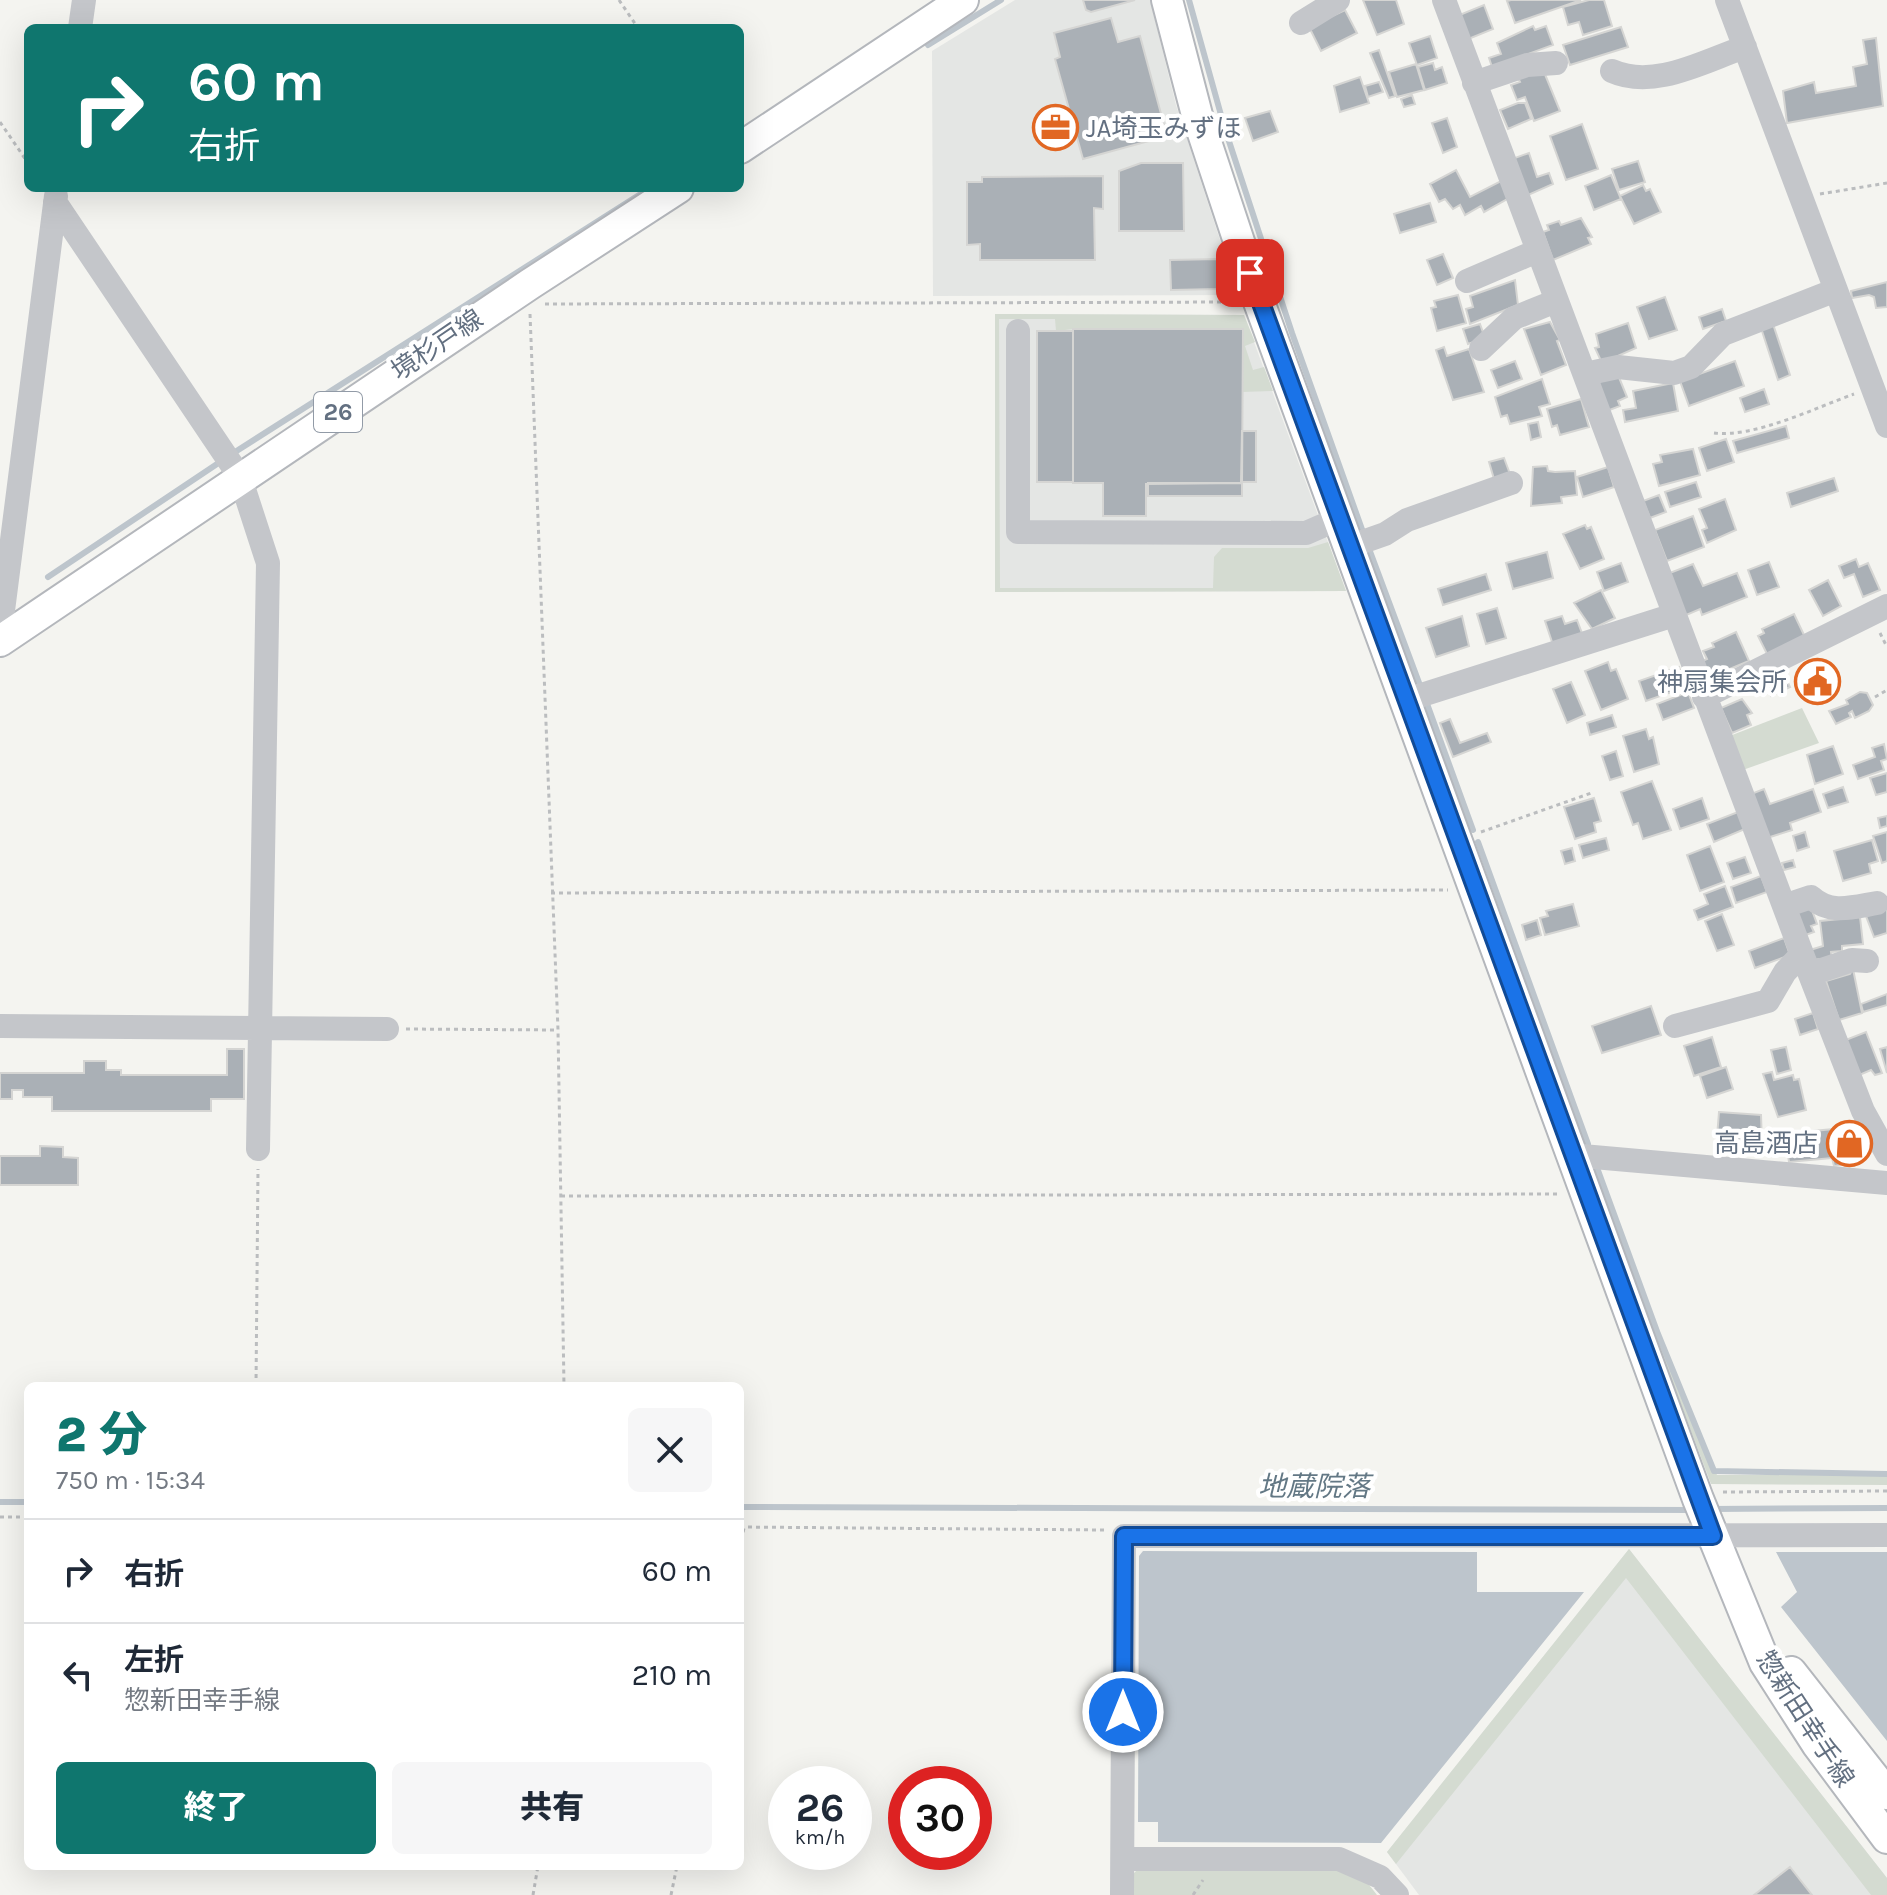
<!DOCTYPE html>
<html lang="ja">
<meta charset="utf-8">
<style>
body{margin:0;font-family:Karla,"Noto Sans JP",sans-serif;background:#f6f6f7;color:#1f2937;height:100vh;display:flex;flex-direction:column;font-size:30px;white-space:nowrap}
*{box-sizing:border-box;margin:0}
p{font-size:26px;color:#747a83}
.icon{flex:none;width:44px;height:44px;fill:none;stroke:currentColor;stroke-width:2;stroke-linecap:round;stroke-linejoin:round}
.map{position:relative;flex:1;overflow:hidden}
.details{position:absolute;left:24px;top:1382px;width:720px;height:488px;display:flex;flex-direction:column;background:#fff;border-radius:12px;box-shadow:0 8px 32px #0002}
.details>*{flex:none}
.guide{position:absolute;left:24px;top:24px;width:720px;height:168px;border-radius:12px;box-shadow:0 8px 32px #0002;background:#0f766e;color:#fff;overflow:hidden}
.speed{position:absolute;left:768px;top:1766px;display:flex;gap:16px;font-size:40px;font-weight:700;text-align:center}
.speed>*{display:grid;place-content:center;width:104px;height:104px;border-radius:50%;background:#fff;box-shadow:0 8px 32px #0002;line-height:1}
.speed small{font-size:20px;font-weight:400}
.speed .limit{border:12px solid #d22;background:#fff;color:#111}
.pin{position:absolute;display:grid;place-items:center;width:68px;height:68px;color:#fff;margin:-34px;border-radius:16px;box-shadow:0 4px 12px #0006}
.me{position:absolute;width:88px;margin:-44px;rotate:0deg;stroke-linejoin:round;filter:drop-shadow(0 0 6px #0008)}
.turn{display:flex;align-items:center;gap:28px;height:168px;padding:0 32px;font-size:36px}
.turn .icon{width:104px;height:104px;stroke-width:2.5}
.turn b{display:block;font-size:56px;line-height:68px}
.round{display:grid;place-items:center;flex:none;width:84px;height:84px;border-radius:12px;background:#f6f6f7}
.overview{display:flex;align-items:center;justify-content:space-between;height:136px;padding:0 32px}
h1{font-size:48px;font-weight:800;line-height:60px;color:#0f766e}
.cta{display:flex;gap:16px;margin-top:auto;padding:16px 32px}
.cta a{flex:1;height:92px;border-radius:12px;background:#0f766e;color:#fff;font-size:32px;font-weight:800;line-height:92px;text-align:center}
.cta a+a{background:#f6f6f7;color:#1f2937}
ul{padding:0;list-style:none}
li{display:flex;align-items:center;gap:24px;height:104px;padding:0 32px;border-top:2px solid #e0e1e3}
li div{flex:1}
li b{display:block;font-size:30px}
li em{font-style:normal}
.map>svg:first-child{display:block}
.built{fill:#e4e6e4}
.green{fill:#d4dbd1}
.water{fill:#bdc5cc}
.lines{fill:none;stroke-linecap:round;stroke-linejoin:round}
.stream{stroke:#bdc5cc;stroke-width:6}
.building{fill:#aab0b6;stroke:#d5d5d3;stroke-width:2}
.major-casing{stroke:#b4b7bc;stroke-width:34}
.path{stroke:#bbbdbf;stroke-width:3;stroke-dasharray:4 4;stroke-linecap:butt}
.minor{stroke:#c4c6ca;stroke-width:24}
.major{stroke:#fff;stroke-width:30}
.route-casing{stroke:#114b97;stroke-width:20}
.route{stroke:#1a73e8;stroke-width:14}
.labels{text-anchor:middle;dominant-baseline:central;stroke-width:8;stroke-linejoin:round;paint-order:stroke}
.shield{fill:#fff;stroke:#929ba7;stroke-width:2}
.shield-label{font-size:24px;font-weight:bold;fill:#637081}
.poi-label{font-size:26px;fill:#637081;stroke:#fff;text-anchor:end}
.street-label{font-size:26px;fill:#637081;stroke:#fff}
.water-label{font-size:28px;font-style:italic;fill:#637885;stroke:#fff}
</style>
<div class="map">
<svg width="1887" height="1895" viewBox="0 0 1887 1895">
<rect width="100%" height="100%" fill="#f4f4f0"/>
<path class="built" d="M1015 0H1150L1176 105 1238 295 933 296 932 51Z
M995 314 1244 315 1346 591 995 592Z
M1629 1549 1887 1878V1895H1419L1387 1852Z"/>
<path class="green" d="M995 314 1244 315 1255 342 1245 346 1253 370 1264 367 1273 391 1242 392 1074 329 1056 331 1055 319H999L1000 588H1213L1214 557 1222 548H1308L1328 542 1346 591 995 592Z
M1802 708 1819 743 1740 771 1727 737Z
M1654 1333 1717 1475H1887V1485L1711 1484Z
M1629 1549 1887 1878V1895H1871L1626 1578 1396 1864 1387 1852Z
M1139 1868 1335 1869 1363 1877 1377 1895H1129V1878Z"/>
<path class="water" d="M1143 1551 1477 1552V1592H1584L1381 1843 1158 1842V1822H1138L1139 1556Z
M1776 1552H1887V1741L1781 1607 1797 1592Z"/>
<g class="lines">
<path class="stream" d="M1189 0 1221 115
M928 45 1001 0
M1224 126 1292 333 1364 535
M235 452 650 188
M1368 546 1421 688
M48 577 220 462
M1426 701 1473 830
M1478 842 1588 1144
M1596 1165 1658 1334 1714 1471 1887 1474
M0 1502H28
M740 1507 1692 1510
M1712 1509 1887 1508"/>
</g>
<path class="building" d="M1083 0H1135L1091 12 1086 10Z
M1363 0H1396L1404 24 1377 35Z
M1511 0H1581L1515 23 1507 1Z
M1589 0H1604L1612 26 1583 35 1579 22 1568 25 1563 7Z
M1484 5 1493 29 1466 40 1457 16Z
M1345 10 1357 33 1321 51 1309 27Z
M1111 18 1118 42 1140 36 1167 136 1083 159 1055 59 1060 57 1054 33Z
M1533 26 1535 30 1546 26 1553 45 1492 67 1489 58 1501 54 1497 43Z
M1621 27 1628 47 1570 65 1563 45Z
M1430 36 1437 58 1417 65 1409 43Z
M1876 38 1883 106 1787 123 1783 91 1814 82 1816 93 1856 86 1853 67 1867 64 1863 40Z
M1379 50 1395 96 1389 98 1370 53Z
M1433 63 1435 70 1442 67 1447 83 1425 90 1418 67Z
M1416 64 1424 90 1397 97 1389 72Z
M1542 67 1560 111 1534 121 1525 97 1517 100 1511 85 1520 82 1517 76Z
M1360 77 1369 103 1340 112 1334 86Z
M1379 82 1383 92 1368 97 1365 86Z
M1412 95 1415 104 1404 107 1401 99Z
M1518 103H1525L1531 119 1508 129 1500 110Z
M1270 111 1278 132 1253 141 1245 118Z
M1447 118 1457 147 1443 153 1432 123Z
M1582 124 1598 169 1566 180 1550 136Z
M1529 153 1537 177 1549 173 1553 184 1526 196 1512 159Z
M1638 161 1645 182 1619 190 1612 169Z
M1141 163H1183L1184 231H1119V171Z
M1456 170 1470 197 1501 181 1509 198 1484 212 1481 206 1465 215 1460 205 1453 209 1445 199 1439 202 1430 184Z
M1611 175 1621 199 1594 210 1585 186Z
M1103 176V209L1094 208 1095 260H980V244L967 245V182H982V177Z
M1643 185 1646 191 1650 189 1661 212 1634 224 1620 196Z
M1430 203 1436 222 1400 233 1394 214Z
M1581 218 1592 237 1588 238 1591 244 1553 260 1543 232 1549 230 1547 225 1559 221 1561 225Z
M1443 254 1453 278 1437 285 1427 260Z
M1218 259 1219 289 1171 290 1170 260Z
M1515 280 1518 305 1470 324 1466 309 1473 307 1470 296Z
M1887 282V307L1876 308 1874 297 1869 295 1852 298 1851 291Z
M1458 295 1466 323 1437 331 1431 308 1436 307 1434 301Z
M1665 297 1677 330 1649 339 1637 307Z
M1722 309 1726 321 1703 329 1699 317Z
M1550 322 1560 340 1557 341 1566 365 1541 375 1524 329Z
M1628 323 1636 348 1602 363 1595 348 1599 347 1596 334Z
M1480 324 1485 338 1468 344 1463 329Z
M1773 324 1790 375 1778 380 1761 328Z
M1073 329H1243L1242 483 1146 484V516H1103V483H1073Z
M1037 331H1073V482H1037Z
M1444 347 1447 356 1469 349 1484 392 1453 400 1436 350Z
M1515 361 1522 379 1498 388 1491 370Z
M1735 361 1744 386 1689 406 1680 381Z
M1616 370 1627 397 1618 401 1620 406 1607 411 1595 379Z
M1542 379 1550 404 1539 407 1542 416 1510 424 1507 415 1501 417 1495 397Z
M1673 383 1678 411 1625 422 1623 410 1636 408 1633 391Z
M1764 389 1769 404 1745 412 1740 398Z
M1581 399 1589 427 1560 435 1557 425 1552 427 1547 409Z
M1538 422 1541 437 1531 440 1528 424Z
M1786 426 1789 438 1737 453 1733 441Z
M1242 431H1256V482H1241Z
M1726 439 1734 462 1707 471 1699 448Z
M1693 449 1700 475 1659 486 1653 464 1662 462 1660 455Z
M1504 458 1510 474 1494 479 1489 462Z
M1547 466 1548 471 1555 472 1575 471 1577 495 1561 497 1562 503 1531 506 1533 467Z
M1608 467 1614 487 1583 497 1577 477Z
M1834 478 1838 491 1791 507 1787 493Z
M1696 482 1701 497 1670 507 1665 492Z
M1148 483H1242V496H1148Z
M1659 495 1666 512 1650 518 1643 501Z
M1725 499 1736 530 1707 543 1702 530 1707 528 1699 509Z
M1693 516 1704 547 1667 561 1655 530Z
M1585 525 1587 529 1591 527 1604 559 1580 569 1563 534Z
M1547 552 1553 578 1513 589 1506 563Z
M1856 559 1859 567 1868 563 1880 590 1863 597 1854 574 1844 578 1839 566Z
M1769 562 1779 587 1757 595 1748 570Z
M1621 563 1628 582 1604 591 1597 572Z
M1693 564 1703 586 1737 573 1747 597 1702 615 1700 609 1684 616 1667 574Z
M1486 574 1491 590 1443 605 1438 589Z
M1828 580 1841 606 1823 616 1809 590Z
M1601 590 1615 618 1592 629 1574 603Z
M1497 608 1506 638 1486 644 1477 614Z
M1794 614 1805 637 1767 654 1758 636 1764 633 1762 629Z
M1462 616 1469 646 1436 657 1426 628Z
M1562 616 1565 624 1577 620 1583 636 1554 648 1545 621Z
M1736 632 1749 661 1708 678 1700 662 1707 659 1703 651 1714 647 1712 643Z
M1816 659 1834 696 1819 704 1801 667Z
M1608 662 1611 671 1616 669 1628 699 1601 710 1585 671Z
M1679 667 1686 687 1646 701 1639 681Z
M1783 673 1790 687 1771 696 1764 682Z
M1571 682 1585 715 1567 723 1553 689Z
M1688 692 1694 708 1663 720 1657 704Z
M1860 692 1867 693 1873 705 1869 711 1855 718 1852 711 1849 713 1851 717 1836 724 1829 711 1848 704 1846 700Z
M1742 699 1752 713 1747 715 1751 725 1732 733 1721 708Z
M1612 715 1616 727 1590 735 1587 723Z
M1450 719 1460 743 1487 733 1491 742 1453 757 1440 723Z
M1646 729 1649 739 1653 737 1659 764 1634 772 1623 736Z
M1884 744 1887 759 1881 761 1884 770 1858 779 1853 765 1875 757 1872 748Z
M1833 746 1843 774 1815 784 1807 755Z
M1616 751 1623 776 1610 780 1602 756Z
M1887 773V792L1876 795 1870 778Z
M1652 781 1671 830 1643 839 1638 823 1633 825 1621 792Z
M1843 787 1848 802 1828 808 1823 794Z
M1764 789 1770 804 1813 789 1821 812 1790 823 1792 830 1767 838 1751 794Z
M1594 798 1601 821 1594 823 1596 832 1575 839 1564 807Z
M1702 798 1709 819 1680 829 1673 809Z
M1738 812 1745 829 1714 842 1707 824Z
M1887 816V826L1880 828 1878 818Z
M1805 832 1809 847 1797 851 1793 836Z
M1887 832V861L1882 863 1873 836Z
M1606 838 1609 850 1583 858 1579 845Z
M1872 840 1878 861 1869 864 1871 873 1843 881 1834 851Z
M1710 846 1724 882 1700 891 1687 855Z
M1572 848 1575 861 1565 864 1561 851Z
M1745 857 1751 873 1733 879 1727 863Z
M1793 860 1795 867 1784 870 1782 863Z
M1761 876 1767 892 1736 903 1731 887Z
M1725 886 1733 907 1698 920 1694 910 1708 904 1704 894Z
M1809 902 1817 924 1811 926 1814 932 1803 936 1793 908Z
M1573 904 1579 926 1545 935 1540 918 1548 916 1546 911Z
M1887 909V933L1874 937 1866 916Z
M1722 914 1734 945 1717 951 1705 921Z
M1860 917 1863 944 1842 946V951L1831 952 1832 958 1811 960 1810 950 1823 946 1820 921Z
M1537 920 1541 935 1526 940 1522 925Z
M1784 938 1790 955 1755 968 1749 951Z
M1853 969 1862 1013 1839 1020 1826 981 1850 974Z
M1887 994V1005L1863 1012 1861 1004Z
M1651 1006 1661 1035 1602 1053 1592 1026Z
M1813 1013 1818 1029 1800 1035 1795 1019Z
M1866 1032 1882 1073 1875 1075 1871 1070 1857 1076 1843 1041Z
M1712 1037 1721 1067 1694 1076 1684 1046Z
M1786 1047 1791 1070 1777 1074 1771 1050Z
M1887 1047V1073L1880 1049Z
M227 1049H244V1099H211V1111H52V1097H23V1090H12V1099H0V1073H84V1061H106V1070H121V1075H227Z
M1726 1067 1733 1089 1707 1098 1700 1076Z
M1772 1072 1774 1080 1793 1075 1794 1080 1799 1079 1806 1110 1778 1117 1763 1074Z
M1719 1112 1761 1115 1762 1143 1717 1137Z
M1855 1127 1859 1163 1834 1166 1832 1158 1789 1162 1786 1141 1814 1138 1813 1131Z
M40 1146 63 1147V1157L78 1158V1185H0V1156H40Z
M1790 1867 1812 1895H1754Z"/>
<g class="lines">
<defs>
<path id="major" d="M1167 0 1197 115 1259 302 1698 1499 1765 1663 1817 1744 1887 1838
M740 148 963 0
M0 641 530 284 678 188
M1791 1672 1887 1794"/>
</defs>
<use href="#major" class="major-casing"/>
<path class="path" d="M619 0 638 28
M0 122 28 163
M1820 194 1887 183
M545 304 1234 302
M530 314 558 1030 564 1386
M1714 433C1754 438 1815 408 1854 394
M1880 633 1887 647
M1875 697 1887 690
M1481 832 1594 792
M551 893 1448 890
M406 1029 558 1030
M561 1196 1561 1194
M256 1386 258 1169
M1723 1492 1887 1491
M0 1517H28
M740 1527 1106 1530
M740 1548 744 1528
M533 1895 538 1866
M671 1895 677 1866
M1193 1895 1203 1880"/>
<path class="minor" d="M1444 0 1802 954 1863 1111 1887 1154
M1727 0 1887 426
M1301 23 1338 0
M80 28 84 0
M1612 71C1654 90 1704 61 1745 47
M1474 83 1527 65 1556 63
M55 202 240 477 268 563 258 1149
M1467 281 1537 251
M1018 331V532L1306 533 1338 519
M1481 349 1514 318 1556 301
M1585 374 1618 367 1674 373 1691 367 1723 334 1836 290
M1348 547 1385 534 1407 520 1511 483
M0 634 56 196
M1704 697 1887 606
M1406 700 1674 615
M1784 906 1811 897C1830 915 1853 907 1877 903
M1810 974 1852 960 1867 961
M0 1026 387 1029
M1675 1026 1768 1001 1785 972 1802 954
M1571 1155 1887 1183
M1123 1859H1339L1380 1877 1397 1895
M1122 1895 1124 1536 1887 1535"/>
<use href="#major" class="major"/>
</g>
<g class="lines">
<defs>
<path id="route" d="M1123 1712 1124 1536H1713L1250 273"/>
</defs>
<use href="#route" class="route-casing"/>
<use href="#route" class="route"/>
</g>
<defs>
<symbol id="office-ring" viewBox="-11 -11 22 22"><circle r="9.5" fill="#fff" stroke="#e16723" stroke-width="1.5"/><path d="M-6-3h4V-5.5h4V-3h4V5H-6ZM-1-4.5V-3h2v-1.5ZM-6 0V1H6V0Z" fill="#e16723"/></symbol>
<symbol id="civic-ring" viewBox="-11 -11 22 22"><circle r="9.5" fill="#fff" stroke="#e16723" stroke-width="1.5"/><path d="M-.6-6.5H3V-4.5H.6V-3L4-1V1h2V6H-6V1h2V-1L-.6-3ZM-1.2 2.5V6h2.4V2.5Z" fill="#e16723"/></symbol>
<symbol id="shop-ring" viewBox="-11 -11 22 22"><circle r="9.5" fill="#fff" stroke="#e16723" stroke-width="1.5"/><path d="M-5-2.5h2.3a2.7 3.5 0 0 1 5.4 0H5L5.5 6h-11ZM-1.5-2.5h3a1.5 2.3 0 0 0-3 0Z" fill="#e16723"/></symbol>
</defs>
<g fill-rule="evenodd">
<use href="#office-ring" x="1030" y="102" width="51" height="51"/>
<use href="#civic-ring" x="1792" y="656" width="51" height="51"/>
<use href="#shop-ring" x="1824" y="1118" width="51" height="51"/>
</g>
<g class="labels">
<rect class="shield" x="314" y="392" width="48" height="40" rx="6"/>
<g class="shield-label">
<text x="338" y="412">26</text>
</g>
<g class="poi-label">
<text x="1086" y="128" text-anchor="start">JA埼玉みずほ</text>
<text x="1787" y="682">神扇集会所</text>
<text x="1818" y="1143">高島酒店</text>
</g>
<g class="street-label">
<text transform="translate(437 345) rotate(-34)">境杉戸線</text>
<text transform="translate(1805 1719) rotate(57)">惣新田幸手線</text>
</g>
<g class="water-label">
<text x="1314" y="1486">地蔵院落</text>
</g>
</g>
</svg>
<div class="speed"><div>26<small>km/h</small></div><div class="limit">30</div></div>
<div class="pin" style="left:1250px;top:273px;background:#d93025"><svg class="icon" aria-label="arrive" viewBox="0 0 24 24"><path d="M6 21V4h12l-3 4 3 4H6"/></svg></div>
<svg class="me" style="left:1123px;top:1712px" viewBox="-20 -20 40 40"><circle r="17" fill="#1a73e8" stroke="#fff" stroke-width="3"/><path d="M0-11L8 9 0 5-8 9z" fill="#fff"/></svg>
<div class="guide">
<div class="turn"><svg class="icon" aria-label="right" viewBox="0 0 24 24"><path d="M7 20v-9h11M14 6l5 5-5 5"/></svg><div><b>60 m</b>右折</div></div>
</div>
<section class="details">
<div class="overview"><div><h1>2 分</h1><p>750 m · 15:34</p></div><a class="round"><svg class="icon" aria-label="close" viewBox="0 0 24 24"><path d="M6 6l12 12M18 6L6 18"/></svg></a></div>
<ul>
<li><svg class="icon" aria-label="right" viewBox="0 0 24 24"><path d="M7 20v-9h11M14 6l5 5-5 5"/></svg><div><b>右折</b></div><em>60 m</em></li>
<li><svg class="icon" aria-label="left" viewBox="0 0 24 24"><path d="M17 20v-9H6M10 6l-5 5 5 5"/></svg><div><b>左折</b><p>惣新田幸手線</p></div><em>210 m</em></li>
</ul>
<div class="cta"><a>終了</a><a>共有</a></div>
</section>
</div>
